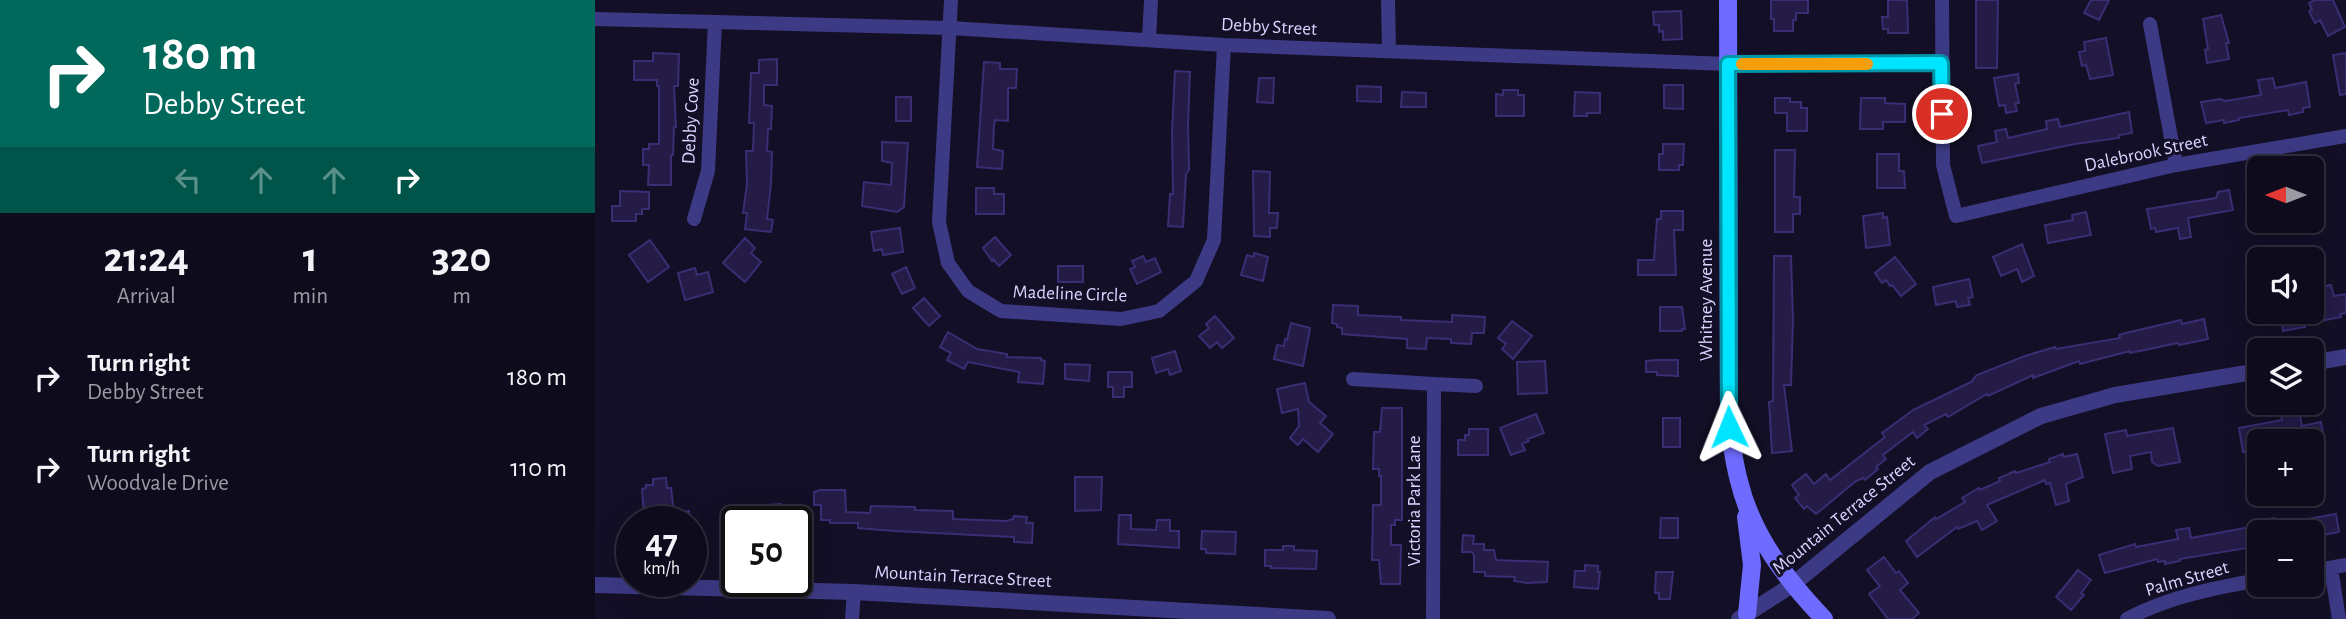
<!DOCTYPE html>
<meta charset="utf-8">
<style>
body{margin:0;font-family:"Alegreya Sans",sans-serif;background:#171425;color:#f1f3f6;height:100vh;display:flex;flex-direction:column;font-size:26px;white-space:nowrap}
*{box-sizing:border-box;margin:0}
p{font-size:23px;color:#9b9ba3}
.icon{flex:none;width:38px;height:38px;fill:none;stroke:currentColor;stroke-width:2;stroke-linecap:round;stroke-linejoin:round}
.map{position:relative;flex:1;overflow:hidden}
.side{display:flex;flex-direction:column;background:#0e0b1c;width:595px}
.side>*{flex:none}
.hud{background:#00695c;color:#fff;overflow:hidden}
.needle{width:46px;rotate:270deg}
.controls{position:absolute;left:1652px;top:156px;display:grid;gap:14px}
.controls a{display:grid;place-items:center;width:77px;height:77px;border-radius:10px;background:#0e0b1c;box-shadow:0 7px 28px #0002,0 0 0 2px #2e2b3b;font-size:35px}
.speed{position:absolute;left:21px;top:506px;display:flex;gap:14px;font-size:35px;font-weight:700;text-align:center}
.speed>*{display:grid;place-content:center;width:91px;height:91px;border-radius:50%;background:#0e0b1c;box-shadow:0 7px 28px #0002,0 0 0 2px #2e2b3b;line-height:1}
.speed small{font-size:18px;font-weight:400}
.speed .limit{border:4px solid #111;border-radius:10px;background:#fff;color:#111}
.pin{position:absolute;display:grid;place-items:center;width:60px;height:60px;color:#fff;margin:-30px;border:4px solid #fff;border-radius:50%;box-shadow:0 2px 7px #0007}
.me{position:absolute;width:77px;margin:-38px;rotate:358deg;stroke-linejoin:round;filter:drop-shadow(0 0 5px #0008)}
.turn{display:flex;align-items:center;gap:24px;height:147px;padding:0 28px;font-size:32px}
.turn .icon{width:91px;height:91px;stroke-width:2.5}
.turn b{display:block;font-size:49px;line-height:60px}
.lanes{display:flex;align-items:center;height:66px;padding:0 28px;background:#0003;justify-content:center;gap:35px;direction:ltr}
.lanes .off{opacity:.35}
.eta{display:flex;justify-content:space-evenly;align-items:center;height:119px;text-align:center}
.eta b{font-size:42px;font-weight:600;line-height:49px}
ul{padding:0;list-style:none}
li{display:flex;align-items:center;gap:21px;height:91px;padding:0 28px}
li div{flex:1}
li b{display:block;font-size:26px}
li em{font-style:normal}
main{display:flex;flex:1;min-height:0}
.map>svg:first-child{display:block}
.building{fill:#241b47;stroke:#3b2d73;stroke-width:2}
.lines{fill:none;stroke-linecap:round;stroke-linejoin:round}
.minor{stroke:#3d3a85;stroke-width:14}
.tertiary{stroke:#3d3a85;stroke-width:16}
.secondary{stroke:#6f6bff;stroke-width:18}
.route-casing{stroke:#0095a6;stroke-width:18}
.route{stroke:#00e5ff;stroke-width:12}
.slow{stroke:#f59e0b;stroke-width:12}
.labels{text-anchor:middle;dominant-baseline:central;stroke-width:6;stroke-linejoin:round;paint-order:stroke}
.street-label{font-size:19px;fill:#d9d4ff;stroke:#130f26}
</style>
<main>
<section class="side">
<div class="hud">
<div class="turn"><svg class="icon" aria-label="right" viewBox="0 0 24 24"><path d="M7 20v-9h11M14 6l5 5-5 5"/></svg><div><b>180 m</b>Debby Street</div></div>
<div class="lanes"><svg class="icon off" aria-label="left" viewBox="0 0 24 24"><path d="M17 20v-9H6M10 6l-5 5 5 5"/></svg><svg class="icon off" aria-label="ahead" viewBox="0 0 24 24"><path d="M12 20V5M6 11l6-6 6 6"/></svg><svg class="icon off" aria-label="ahead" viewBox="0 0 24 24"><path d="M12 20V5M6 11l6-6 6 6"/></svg><svg class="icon" aria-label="right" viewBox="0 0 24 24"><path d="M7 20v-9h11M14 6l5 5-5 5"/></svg></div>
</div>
<div class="eta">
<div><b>21:24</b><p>Arrival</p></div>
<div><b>1</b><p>min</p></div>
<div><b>320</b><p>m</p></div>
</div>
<ul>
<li><svg class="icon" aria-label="right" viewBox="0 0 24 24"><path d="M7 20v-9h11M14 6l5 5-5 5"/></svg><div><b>Turn right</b><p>Debby Street</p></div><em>180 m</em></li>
<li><svg class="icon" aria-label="right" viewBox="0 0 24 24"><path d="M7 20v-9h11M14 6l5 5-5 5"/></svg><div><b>Turn right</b><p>Woodvale Drive</p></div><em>110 m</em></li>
</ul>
</section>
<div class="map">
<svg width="1751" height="619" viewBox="0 0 1751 619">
<rect width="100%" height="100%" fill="#130f26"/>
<path class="building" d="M1176 0H1213V13H1201V20H1198V31H1179V19H1176Z
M1293 0H1312L1313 33H1293V29H1288L1287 17H1293Z
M1381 0H1403L1402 68H1381Z
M1496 0H1514L1504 20 1489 13Z
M1720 0H1738L1750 27 1733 36 1725 20 1720 23 1714 11 1717 10 1714 3Z
M1086 11 1087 39 1068 40V31L1064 32V25H1059L1058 12Z
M1626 15 1634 43H1631L1634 59 1612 63 1610 50 1613 49 1608 19Z
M1511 38 1518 75 1495 79 1491 65 1487 66 1484 52 1490 51 1489 42Z
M58 53 84 54 83 86H79L81 127H79L78 155H76V185H53L54 165H48V149H54V144H64V86H62V80H39V61H58Z
M1751 53V94L1745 95 1738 55Z
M182 59V85H169V105L177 106 176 129H173L172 151 177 152 176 184 172 219 178 220 176 232 150 229 152 213H148L152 184 151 151H158L159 123H154L156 73H164V60Z
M389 62 405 63V69H422L421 88H413V121L400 120 399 125 398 149 408 151 407 169 382 167Z
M580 71 595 72 593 123 594 170 591 174 588 227 573 226 575 194H578L577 132Z
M1423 74 1424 83 1420 84 1424 103 1420 104 1422 111 1411 113 1410 105 1404 106 1399 78Z
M664 78H679L678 103 662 102Z
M1678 78 1680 88 1711 82 1715 107 1708 108V112L1694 115 1693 110 1644 118V120L1629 123V120L1611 123 1606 102 1625 99 1631 101 1666 95 1663 80Z
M1069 85H1088V109L1069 108Z
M762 86 786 87V102L762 101Z
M908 90H923V95H929V116H901V94L908 95Z
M807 92 831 93V107H806Z
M980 92 1005 93V113H992V116H979Z
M301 97H316V121H301Z
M1180 98H1195V102H1206V108H1212V131H1192V113H1180Z
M1266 98H1290V103L1310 104V122H1288V129H1265Z
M1534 112 1537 133 1524 135V138L1480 144 1387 163 1383 146 1402 142 1400 131 1411 129 1413 138 1452 129 1451 121 1463 119 1465 127Z
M287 142 313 143 309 207 302 212 267 206 269 182 296 185 297 163 287 161Z
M1068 144H1089L1088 165H1084V170H1064V154H1068Z
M1180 150H1200L1199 197H1205V214H1198V232H1180Z
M1282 154H1304V171H1309L1310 188H1282Z
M658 171 675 172 674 213H683L682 228H675V237L659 236Z
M381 188H399V194H409V214H381Z
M1634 190 1638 210 1593 218 1596 237 1585 239 1583 228 1561 232 1560 228 1556 229 1552 209 1621 198 1623 192Z
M25 191 54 192V209H47V214H41V221H17V206H25Z
M1066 211H1088V230H1079L1081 275H1043V260H1059L1062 219H1066Z
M1491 212 1496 235 1453 243 1450 225 1478 220 1477 215Z
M1288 213V218L1292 217 1295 245 1271 248 1268 216Z
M305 228 308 252 288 255 287 249 279 251 276 232Z
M400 237 416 255 404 266 398 259 397 261 388 248Z
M150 238 160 248 156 253 166 262 150 282 128 263Z
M55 240 74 267 53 282 34 255Z
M1427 244 1439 276 1427 282 1422 269 1406 276 1398 257Z
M659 253 673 257 668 281 646 275 652 255 659 257Z
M548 256 551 262 560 258 566 272 542 284 535 269 540 267 537 261Z
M1179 256H1196L1198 320 1196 385H1189L1197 451 1177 453 1174 402 1178 401Z
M1300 257 1321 284 1306 296 1297 285 1295 286 1291 280 1287 283 1280 273Z
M463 266H488V282H463Z
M311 267 320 288 307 294 297 274Z
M100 268 102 275 113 272 118 292 90 300 83 273Z
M1374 279 1378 297 1373 298 1375 305 1362 307 1361 301 1341 305 1338 287Z
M1736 285 1739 296 1751 294V313L1745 314 1746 317 1710 324V327L1688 331 1685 312H1719L1717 299 1724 298V287Z
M329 298 345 316 334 326 318 308Z
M738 305 763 306V315L806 317V320L857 322V315L890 317 889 333H877L876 344 856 343V339L832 338 831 349 812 348V339L747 334V328L742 327V324L737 323Z
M1065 307H1087L1090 329H1087V331H1065Z
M620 316 639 338 627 348 622 342 615 348 604 336 614 328 611 324Z
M1609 319 1613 339 1584 345 1583 343 1535 353V351L1485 364 1484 361 1438 378V375L1393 396 1392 394 1353 417 1351 414 1329 425 1333 429 1322 438 1318 432 1288 455 1291 459 1281 467 1283 469 1270 480 1268 478 1261 481 1221 514 1212 506 1209 509 1200 498 1204 495 1197 485 1211 474 1219 484 1231 474 1235 480 1290 437 1287 433 1318 410 1378 381V379L1382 375 1430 356 1460 347 1461 349 1525 338 1524 335 1531 333 1586 320 1587 324Z
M917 321 937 336 918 359 907 349 911 344 903 338Z
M696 323 715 328 708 366 679 359 682 345 689 346 690 339 692 340Z
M353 332 382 349 412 354V357L446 358V360L450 361 448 384 423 382 424 372 373 362 369 369 352 360 356 353 345 347Z
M580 351 586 371 575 375 573 369 561 373 557 358Z
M1062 360H1083V376L1062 375V372H1051V361Z
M950 361 952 393 923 394 922 362Z
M470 364 495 365 494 381 470 379Z
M513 372H537V387H529V397H518V387H513Z
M710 383 714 402 731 416 725 423 738 434 723 452 708 439 703 445 695 438 704 426 703 409 687 413 682 389Z
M787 408H807V520H800V525H796V545H806L805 584H786L784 560H777L778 505H786V476H784V469H778L779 432H785Z
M1704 411 1707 426 1726 422 1730 443 1717 445V441H1664V449L1648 452 1644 428 1687 420 1686 414Z
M941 414 949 433 933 439 934 441 927 444 930 450 916 455 905 428Z
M1068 418H1085V447H1068Z
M1578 428 1585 462 1563 466 1557 462 1556 452 1535 456 1537 469 1518 473 1510 434 1531 430 1532 436Z
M874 429H893V455H863V440H870V435H874Z
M1468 454 1469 457 1482 454 1488 477 1471 484 1474 501 1461 505 1455 483 1451 484 1450 480 1392 505 1402 521 1387 530 1382 521 1363 529 1362 527 1322 557 1311 541 1340 517 1341 519 1370 502 1367 498 1384 488 1385 490 1405 481 1404 478 1420 471 1421 473 1455 462 1454 459Z
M480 477H507L506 510 480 511Z
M71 478 72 488H76L79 512 94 511V521L51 522V516H49L47 489 51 488V485H58V479Z
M225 490H250L251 512 275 513 276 506 320 507V510L358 511V519L412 521 418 519 419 516 432 517 431 523H438L437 543 419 542V537L299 531 263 528V523H235V520H226V505H219V492Z
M186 504 187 520 153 522V506Z
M1741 514 1744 532 1717 537V532H1664V546L1585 559V561L1570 564V561L1563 562 1562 559 1510 573 1504 555 1540 544 1541 547 1583 539 1581 530 1594 528 1596 538 1660 526 1659 522 1679 518 1680 525Z
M524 515H536V529L561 530 562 520H575V531H584V548L523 544Z
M1066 518H1083V538H1065Z
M607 531 641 532 640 554 611 553V549H606Z
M868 535 879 536 878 544H889V550H899L901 560 953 562 952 582 932 583 919 581 920 577 890 576V572H879V555L877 552H867Z
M688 546H699V550L722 551 721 569 676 568V566H670V550H688Z
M1289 557 1301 573 1304 571 1313 583 1305 590 1324 613 1317 619H1293L1274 594 1285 586 1272 570Z
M990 565 1003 566V572H1005L1003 589 979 587 980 571H990Z
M1483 570 1496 580 1486 593 1489 595 1476 610 1461 597Z
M1061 572H1078L1075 599H1064V593H1060Z"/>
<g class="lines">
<path class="minor" d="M356 0 344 222 353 263 373 291 406 311 526 319 564 311 601 281 619 240 629 45
M793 0 794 51
M1347 0 1348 165 1361 216 1581 165 1751 136
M0 19 355 28 629 45 1133 64 1346 63
M1555 24 1581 165
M554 40 556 0
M99 219 113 171 120 22
M758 379 839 384 838 619
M839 384 881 386
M1736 568 1744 619
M1717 571 1751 565
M257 619 259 592
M1532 619C1573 597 1619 588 1664 580"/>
<path class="tertiary" d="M1717 363 1751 357
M0 585 259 592 733 619
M1144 619 1197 585 1335 472 1446 416 1520 395 1664 371"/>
<path class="secondary" d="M1133 0 1134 427C1137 445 1139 463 1144 481 1157 535 1191 579 1229 619
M1151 517 1157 565 1152 614"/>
</g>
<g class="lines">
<defs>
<path id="route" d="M1134 427 1133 64 1346 63 1347 114"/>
</defs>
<use href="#route" class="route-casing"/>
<use href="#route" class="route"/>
<path class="slow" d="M1147 64H1272"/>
</g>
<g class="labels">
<g class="street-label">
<text transform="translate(674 27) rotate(3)">Debby Street</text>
<text transform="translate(96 121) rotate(-87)">Debby Cove</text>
<text transform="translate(1551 153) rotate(-12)">Dalebrook Street</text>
<text transform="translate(475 294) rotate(2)">Madeline Circle</text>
<text transform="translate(1111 300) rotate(-90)">Whitney Avenue</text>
<text transform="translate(819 501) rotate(-90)">Victoria Park Lane</text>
<text transform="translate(1249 515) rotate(-39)">Mountain Terrace Street</text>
<text transform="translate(368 577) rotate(3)">Mountain Terrace Street</text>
<text transform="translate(1592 579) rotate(-16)">Palm Street</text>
</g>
</g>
</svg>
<div class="controls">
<a><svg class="needle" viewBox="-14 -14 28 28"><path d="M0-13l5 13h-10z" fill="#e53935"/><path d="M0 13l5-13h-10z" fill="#9b9ba3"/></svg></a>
<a><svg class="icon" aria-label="sound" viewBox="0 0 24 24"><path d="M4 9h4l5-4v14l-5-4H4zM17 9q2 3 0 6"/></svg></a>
<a><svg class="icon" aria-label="layers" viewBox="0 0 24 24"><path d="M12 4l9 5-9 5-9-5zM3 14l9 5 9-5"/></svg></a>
<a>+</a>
<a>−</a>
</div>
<div class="speed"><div>47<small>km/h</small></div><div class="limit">50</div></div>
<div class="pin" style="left:1347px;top:114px;background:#d93025"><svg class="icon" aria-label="arrive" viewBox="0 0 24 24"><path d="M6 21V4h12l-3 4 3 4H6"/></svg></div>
<svg class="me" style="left:1134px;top:427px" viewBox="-20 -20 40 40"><path d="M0-17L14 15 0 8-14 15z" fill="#00e5ff" stroke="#fff" stroke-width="4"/></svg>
</div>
</main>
